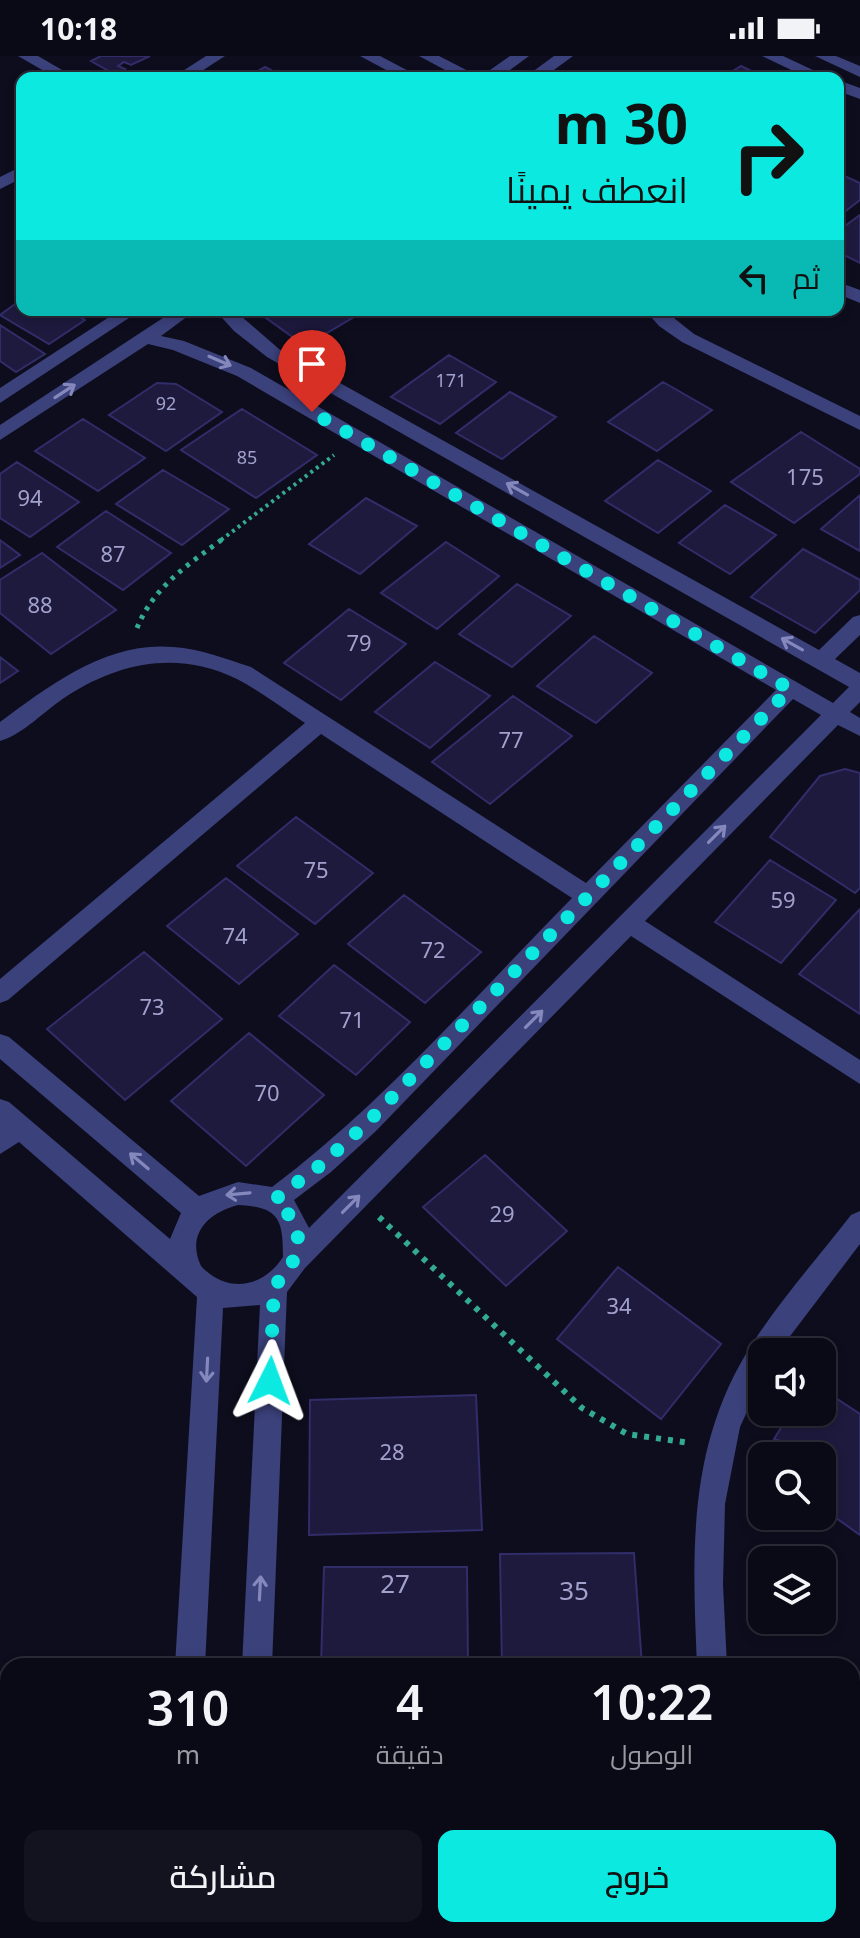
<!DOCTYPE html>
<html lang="ar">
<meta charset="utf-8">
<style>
body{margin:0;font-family:"Noto Sans",Cairo,sans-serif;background:#13131f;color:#f1f3f6;direction:rtl;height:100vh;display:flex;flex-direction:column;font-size:30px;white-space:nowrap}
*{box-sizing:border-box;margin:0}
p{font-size:26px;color:#999aa1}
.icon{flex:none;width:44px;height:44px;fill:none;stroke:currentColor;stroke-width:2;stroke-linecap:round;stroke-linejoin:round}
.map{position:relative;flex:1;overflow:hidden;direction:ltr}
.sheet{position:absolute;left:0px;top:1602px;width:860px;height:280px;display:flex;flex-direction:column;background:#0a0a16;border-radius:24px 24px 0 0;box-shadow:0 4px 12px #0003,0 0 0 2px #2a2b35;direction:rtl}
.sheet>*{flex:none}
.banner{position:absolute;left:16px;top:16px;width:828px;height:244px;border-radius:16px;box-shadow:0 4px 12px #0003,0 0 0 2px #2a2b35;direction:rtl;background:#0ce9e1;color:#111;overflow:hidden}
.fabs{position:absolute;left:748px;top:1282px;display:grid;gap:16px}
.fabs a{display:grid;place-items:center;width:88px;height:88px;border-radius:16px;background:#0a0a16;box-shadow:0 4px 12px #0003,0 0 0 2px #2a2b35;font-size:40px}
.pin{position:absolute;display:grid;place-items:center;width:68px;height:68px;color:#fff;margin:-82px -34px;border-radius:50% 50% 50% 0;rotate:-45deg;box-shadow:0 0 8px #0007}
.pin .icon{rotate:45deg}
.me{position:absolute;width:88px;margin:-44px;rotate:3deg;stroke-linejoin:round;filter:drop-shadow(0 0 6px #0008)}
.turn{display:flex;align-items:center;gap:28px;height:168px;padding:0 24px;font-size:36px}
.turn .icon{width:104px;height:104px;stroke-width:2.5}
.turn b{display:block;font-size:56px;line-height:68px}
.then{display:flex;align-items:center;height:76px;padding:0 24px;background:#0003;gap:16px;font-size:30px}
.eta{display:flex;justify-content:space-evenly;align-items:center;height:136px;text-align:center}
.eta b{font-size:48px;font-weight:600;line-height:56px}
.action{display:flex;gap:16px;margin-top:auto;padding:16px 24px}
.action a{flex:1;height:92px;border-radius:16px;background:#0ce9e1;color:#111;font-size:32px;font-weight:600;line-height:92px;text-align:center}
.action a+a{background:#13131f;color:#f1f3f6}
.status{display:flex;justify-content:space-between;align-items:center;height:56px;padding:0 40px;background:#0a0a16;direction:ltr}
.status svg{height:22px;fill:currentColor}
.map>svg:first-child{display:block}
.building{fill:#1d1a3e;stroke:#312d69;stroke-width:2}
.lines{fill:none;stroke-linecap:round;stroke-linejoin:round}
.path-far2{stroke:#33aa92;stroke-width:4;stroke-dasharray:3 4;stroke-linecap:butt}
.path-far1{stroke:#33aa92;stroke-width:5;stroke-dasharray:4 6;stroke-linecap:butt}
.path{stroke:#33aa92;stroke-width:6;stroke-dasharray:5 7;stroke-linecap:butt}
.minor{fill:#3b417b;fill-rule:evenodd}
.oneway{stroke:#8488bc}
.route{stroke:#0ce9e1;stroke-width:14;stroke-dasharray:0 25.2}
.labels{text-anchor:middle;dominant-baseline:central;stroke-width:8;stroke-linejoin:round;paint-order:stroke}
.far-number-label{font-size:18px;fill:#a1a1cc}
.number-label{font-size:22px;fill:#a1a1cc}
.near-number-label{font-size:26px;fill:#a1a1cc}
</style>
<div class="status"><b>10:18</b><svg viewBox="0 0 49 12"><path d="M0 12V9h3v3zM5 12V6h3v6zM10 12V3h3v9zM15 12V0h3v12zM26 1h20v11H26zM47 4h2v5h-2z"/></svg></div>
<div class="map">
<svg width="860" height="1882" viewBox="0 0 860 1882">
<rect width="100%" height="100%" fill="#0e0d1e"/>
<path class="building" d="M101 0H150L131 9 124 6 118 10 125 13 116 19 91 5Z
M741 10 766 22H722Z
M265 11 286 22H245Z
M838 117 860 127V144L838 161Z
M860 159V207L838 196V175Z
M22 243V254H68L85 264 49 288 0 259Z
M271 254H362L364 255 305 290 262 259Z
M0 269 45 298 16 316 0 305Z
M449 299 496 326 440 368 391 341Z
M663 326 712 354 657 395 608 366Z
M157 327 176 328 222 356 166 395 109 359Z
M510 336 556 361 502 403 456 377Z
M242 353 317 399 256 442 181 394Z
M83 363 145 402 98 435 35 395Z
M801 376 860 413V418L794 467 731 426Z
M658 404 711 435 658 477 605 445Z
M17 406 79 446 30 481 0 462V418Z
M163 414 229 453 182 489 116 448Z
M860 439V495L821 473Z
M366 442 417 470 360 518 309 488Z
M725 449 776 479 730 518 679 487Z
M106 455 171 497 123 534 57 491Z
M0 484 20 499 0 512Z
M446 486 499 520 437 573 381 537Z
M803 493 860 524V534L815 577 751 541Z
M42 497 116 554 51 598 0 557V524Z
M517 528 571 560 512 611 459 578Z
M349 553 406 588 341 644 284 607Z
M594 580 652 617 596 667 537 630Z
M0 601 18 615 0 627Z
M435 606 490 640 430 692 375 656Z
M513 640 572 680 490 748 432 706Z
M845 713 860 717V832L855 837 770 781 820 720Z
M296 761 373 817 315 868 237 810Z
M770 804 836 844 781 907 715 866Z
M226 822 298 878 239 928 167 870Z
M404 839 481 896 425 947 348 888Z
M860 853V958L799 918Z
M144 896 222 963 125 1044 47 973Z
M334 909 410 966 356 1019 279 960Z
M249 977 324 1039 246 1110 171 1045Z
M485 1099 567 1175 506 1230 423 1151Z
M618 1211 721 1288 661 1363 557 1283Z
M822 1333 860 1358V1479L822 1452V1400H796L802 1391 774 1383 791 1356H822Z
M476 1339 482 1474 309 1479 310 1344Z
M634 1497 642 1610H502L500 1498Z
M324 1511H467L468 1610H321Z
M308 1874H445V1882H308Z"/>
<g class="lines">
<path class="path-far2" d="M426 254H437
M498 254H527
M221 484 334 399"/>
<path class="path-far1" d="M137 572C154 530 189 508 224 482"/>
<path class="path" d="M379 1161 582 1352 627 1378 690 1387
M477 1874V1882
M657 1882 663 1874"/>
<path class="minor" d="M18 0H38L76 22H56Z
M206 0H225L191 22H172Z
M360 0H380L422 22H401Z
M419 0H439L480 21 510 0H529L499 22H460Z
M554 0H573L543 22H524Z
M762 0H783L830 22H808Z
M815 0H836L860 10V21Z
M838 24 860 32V43L838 35Z
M22 110V122L0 133V121Z
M838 226 860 234V247L838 238Z
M120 254H141L0 347V332Z
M175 254H196L161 280 184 285 251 312 833 647 849 631 267 301 234 275 215 254H234L279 293 819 594 853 561 860 559V579L835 603 860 617V646L850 656 860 662V680L838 669 645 865 860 1004V1028L631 880 305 1212 287 1236 272 1610H242L260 1249 223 1252 205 1610H175L197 1241 19 1086 0 1098V1043L9 1046 170 1183 181 1157 0 1003V978L9 981 199 1140 238 1126 272 1131C383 1048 475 940 572 842L321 678 8 944 0 947V923L305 667C282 652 260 635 237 623 179 594 119 606 67 640 45 654 24 678 0 685V666C50 629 107 585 173 591 201 593 226 603 251 611L586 827 776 634 237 320 173 294 148 288 0 384V369ZM793 643 821 659 309 1172 294 1144 331 1116 376 1075ZM238 1149C279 1151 283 1163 283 1201 263 1232 227 1238 201 1210 186 1178 208 1157 238 1149Z
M645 254H664L694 278 860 360V374L682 286 659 270Z
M860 1155V1188L778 1296H762V1323L740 1371 725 1448 723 1528 727 1610H697C692 1494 687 1387 754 1285 783 1241 819 1200 851 1159Z
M159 1874H191L190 1882H158Z
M228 1874H260V1882H228Z
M793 1874H828L831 1882H796Z"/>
</g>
<defs><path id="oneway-shaft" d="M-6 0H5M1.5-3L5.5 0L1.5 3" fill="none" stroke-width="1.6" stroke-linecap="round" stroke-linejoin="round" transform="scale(2)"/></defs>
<g class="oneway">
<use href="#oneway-shaft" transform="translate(220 305) rotate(23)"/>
<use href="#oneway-shaft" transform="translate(65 335) rotate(-33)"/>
<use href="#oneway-shaft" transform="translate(517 433) rotate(-151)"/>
<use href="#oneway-shaft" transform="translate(792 588) rotate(-151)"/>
<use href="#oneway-shaft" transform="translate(717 778) rotate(-45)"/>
<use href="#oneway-shaft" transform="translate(534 963) rotate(-45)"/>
<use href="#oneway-shaft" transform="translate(139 1105) rotate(-140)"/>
<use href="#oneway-shaft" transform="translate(238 1138) rotate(175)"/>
<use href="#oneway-shaft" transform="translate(351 1148) rotate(-45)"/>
<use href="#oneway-shaft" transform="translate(207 1314) rotate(93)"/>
<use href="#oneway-shaft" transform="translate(260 1532) rotate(-87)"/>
</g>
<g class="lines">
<path class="route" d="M270 1325 274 1230C304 1201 308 1171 274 1144L322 1108 367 1067 790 633 312 356"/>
</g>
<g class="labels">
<g class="far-number-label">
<text x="451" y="324">171</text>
<text x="166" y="347">92</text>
<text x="247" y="401">85</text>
</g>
<g class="number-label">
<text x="805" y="420">175</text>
<text x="30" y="441">94</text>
<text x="113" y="497">87</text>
<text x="40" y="548">88</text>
<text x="359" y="586">79</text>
<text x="511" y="683">77</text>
<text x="316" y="813">75</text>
<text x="783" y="843">59</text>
<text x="235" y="879">74</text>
<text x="433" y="893">72</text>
<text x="152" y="950">73</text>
<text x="352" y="963">71</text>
<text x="267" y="1036">70</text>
<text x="502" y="1157">29</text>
<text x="619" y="1249">34</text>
<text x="392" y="1395">28</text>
</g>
<g class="near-number-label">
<text x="395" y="1527">27</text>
<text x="574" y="1534">35</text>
</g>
</g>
</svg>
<div class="fabs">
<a><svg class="icon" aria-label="sound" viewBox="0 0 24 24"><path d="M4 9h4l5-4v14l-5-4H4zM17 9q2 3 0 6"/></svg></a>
<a><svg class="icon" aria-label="search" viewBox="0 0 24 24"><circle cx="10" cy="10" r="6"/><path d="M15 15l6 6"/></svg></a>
<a><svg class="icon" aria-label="layers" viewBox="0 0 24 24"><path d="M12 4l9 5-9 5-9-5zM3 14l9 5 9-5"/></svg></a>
</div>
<div class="pin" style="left:312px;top:356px;background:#d93025"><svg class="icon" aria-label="arrive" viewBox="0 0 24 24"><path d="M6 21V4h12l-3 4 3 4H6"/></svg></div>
<svg class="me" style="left:270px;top:1325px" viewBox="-20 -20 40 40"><path d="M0-17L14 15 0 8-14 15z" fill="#0ce9e1" stroke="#fff" stroke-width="4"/></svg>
<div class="banner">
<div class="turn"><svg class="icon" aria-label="right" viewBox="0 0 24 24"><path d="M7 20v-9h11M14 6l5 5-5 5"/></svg><div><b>30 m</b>انعطف يمينًا</div></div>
<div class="then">ثم<svg class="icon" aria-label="left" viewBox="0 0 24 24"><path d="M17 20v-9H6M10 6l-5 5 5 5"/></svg></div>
</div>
<section class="sheet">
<div class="eta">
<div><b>10:22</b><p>الوصول</p></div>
<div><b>4</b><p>دقيقة</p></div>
<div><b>310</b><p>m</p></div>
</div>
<div class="action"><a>خروج</a><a>مشاركة</a></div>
</section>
</div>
